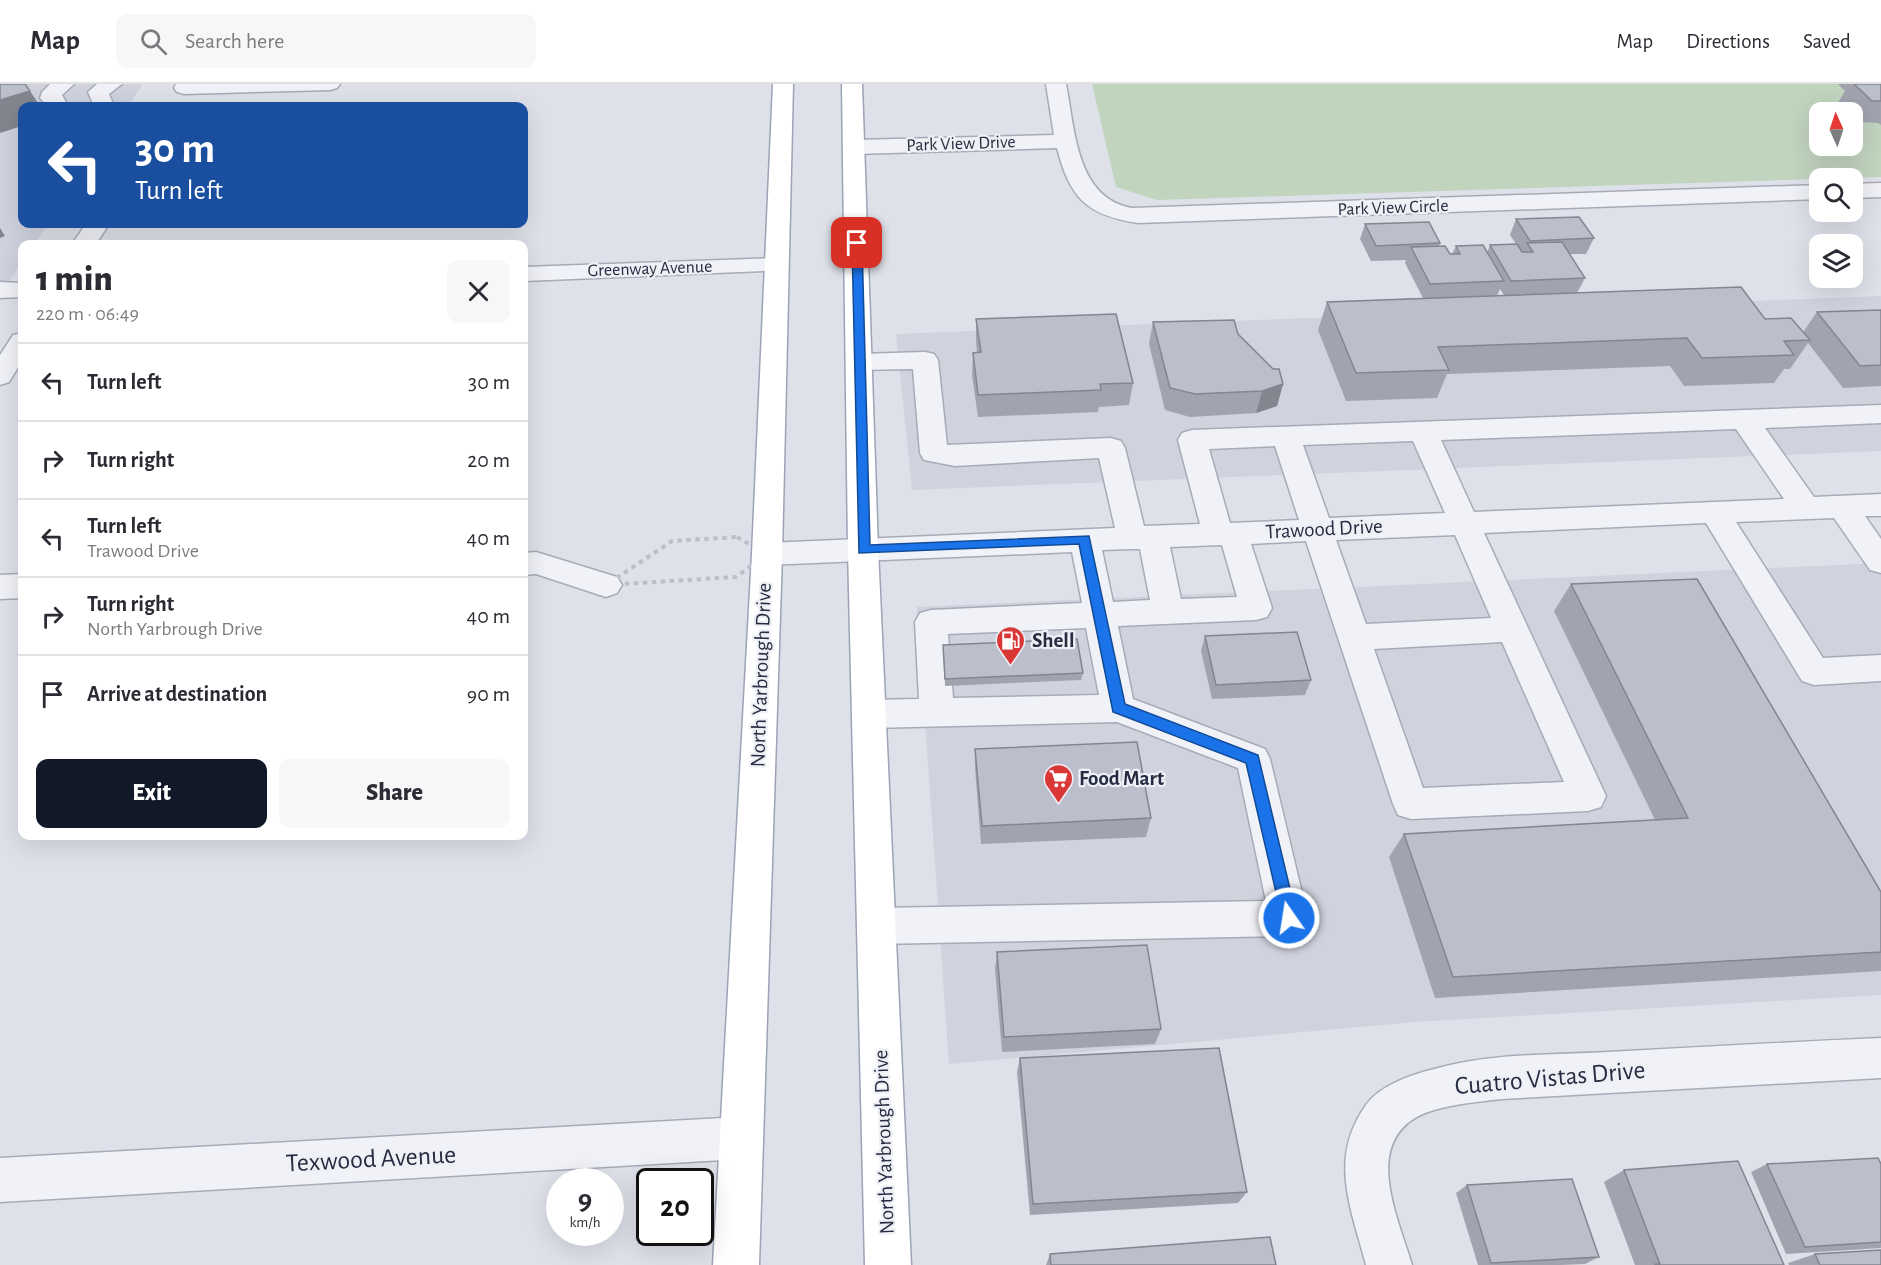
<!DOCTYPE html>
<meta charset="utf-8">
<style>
body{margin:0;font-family:"Alegreya Sans",sans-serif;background:#f7f7f7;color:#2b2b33;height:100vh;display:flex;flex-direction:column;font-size:22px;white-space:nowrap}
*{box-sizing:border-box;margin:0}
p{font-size:20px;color:#7c7c81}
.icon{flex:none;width:33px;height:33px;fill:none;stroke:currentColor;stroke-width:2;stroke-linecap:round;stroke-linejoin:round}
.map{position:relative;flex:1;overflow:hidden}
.panel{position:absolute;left:18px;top:156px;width:510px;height:600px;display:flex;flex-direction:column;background:#fff;border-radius:12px;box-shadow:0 6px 24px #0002}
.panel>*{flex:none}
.guide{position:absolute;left:18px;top:18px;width:510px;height:126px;border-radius:12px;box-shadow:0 6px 24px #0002;background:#1a4fa0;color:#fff;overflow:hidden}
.needle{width:39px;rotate:357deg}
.tools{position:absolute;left:1809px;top:18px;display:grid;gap:12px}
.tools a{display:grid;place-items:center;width:54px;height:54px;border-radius:12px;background:#fff;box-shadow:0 6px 24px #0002;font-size:30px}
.speed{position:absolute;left:546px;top:1084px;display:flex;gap:12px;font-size:30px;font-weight:700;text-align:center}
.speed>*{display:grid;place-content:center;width:78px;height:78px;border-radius:50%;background:#fff;box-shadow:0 6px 24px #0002;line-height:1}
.speed small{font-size:15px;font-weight:400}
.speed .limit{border:3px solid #111;border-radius:9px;background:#fff;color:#111}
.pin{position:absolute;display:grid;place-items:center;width:51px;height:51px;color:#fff;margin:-26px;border-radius:12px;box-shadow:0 3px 9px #0006}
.me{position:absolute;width:66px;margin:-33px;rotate:347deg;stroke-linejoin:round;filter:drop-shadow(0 0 4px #0008)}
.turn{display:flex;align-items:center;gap:21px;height:126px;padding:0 18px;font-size:27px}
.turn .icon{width:78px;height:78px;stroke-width:2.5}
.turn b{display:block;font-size:42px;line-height:51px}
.round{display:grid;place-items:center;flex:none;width:63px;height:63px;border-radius:12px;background:#f7f7f7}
.head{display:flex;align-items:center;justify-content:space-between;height:102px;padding:0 18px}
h1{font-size:36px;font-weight:800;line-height:45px}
.cta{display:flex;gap:12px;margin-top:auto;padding:12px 18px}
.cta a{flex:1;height:69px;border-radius:12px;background:#111827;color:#fff;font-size:24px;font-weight:800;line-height:69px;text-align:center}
.cta a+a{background:#f7f7f7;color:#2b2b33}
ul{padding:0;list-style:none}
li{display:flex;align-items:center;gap:18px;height:78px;padding:0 18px;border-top:2px solid #e1e1e2}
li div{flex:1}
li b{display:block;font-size:22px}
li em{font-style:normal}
header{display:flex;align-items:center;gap:36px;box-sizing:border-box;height:84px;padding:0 30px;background:#fff;border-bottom:2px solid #e1e1e2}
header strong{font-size:28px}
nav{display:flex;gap:33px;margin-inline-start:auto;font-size:21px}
.search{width:420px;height:54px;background:#f7f7f7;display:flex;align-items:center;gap:15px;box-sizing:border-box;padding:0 21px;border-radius:12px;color:#7c7c81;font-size:22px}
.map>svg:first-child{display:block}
.built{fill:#d0d3de}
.green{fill:#c1d4be;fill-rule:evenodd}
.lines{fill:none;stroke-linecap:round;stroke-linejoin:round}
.minor-casing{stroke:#a7abb7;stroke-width:3}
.major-casing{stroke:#9ca3b6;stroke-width:3}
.path{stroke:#bcbfc8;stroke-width:4;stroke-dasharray:4.5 4.5;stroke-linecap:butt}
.minor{fill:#f1f2f7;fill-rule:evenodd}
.major{fill:#fff;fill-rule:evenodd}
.wall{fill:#a1a4af;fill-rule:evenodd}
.shaded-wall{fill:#83868f}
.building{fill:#bbbfcc;stroke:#83868f;stroke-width:1.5}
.route{fill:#1a73e8;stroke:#114b97;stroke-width:1.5}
.labels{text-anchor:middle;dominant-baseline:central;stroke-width:4.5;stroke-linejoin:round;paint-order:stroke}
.far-street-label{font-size:18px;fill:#262c41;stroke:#eef0f6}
.street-label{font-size:21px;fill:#262c41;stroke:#eef0f6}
.poi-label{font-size:21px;font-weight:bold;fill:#262c41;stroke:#eef0f6;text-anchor:start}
.near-street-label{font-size:26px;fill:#262c41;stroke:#eef0f6}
</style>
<header>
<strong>Map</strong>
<div class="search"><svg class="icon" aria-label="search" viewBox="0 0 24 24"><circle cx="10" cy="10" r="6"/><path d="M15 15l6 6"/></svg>Search here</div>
<nav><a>Map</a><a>Directions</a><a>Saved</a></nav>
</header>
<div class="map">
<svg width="1881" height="1181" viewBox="0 0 1881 1181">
<rect width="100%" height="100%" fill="#dee1e9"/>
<path class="built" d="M0 0H143L128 22H22V140H49L34 160H22V178L0 211Z
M1881 212V367L912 406 896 250Z
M1881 479V911L1415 938 949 980 917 523Z"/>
<path class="green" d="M1092 0H1881V93L1157 116 1116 103ZM1820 28H1852V62H1820Z"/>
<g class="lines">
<defs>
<path id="minor" d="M50 0H74L62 11 68 22H47L40 14 42 8Z
M97 0H122L109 10 114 22H94L88 8Z
M176 0H340L337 4 330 6 184 10 177 8 174 4Z
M1046 0H1066C1075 46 1076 114 1132 124L1820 101V115L1138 139C1086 131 1070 114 1057 64L855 70 847 68 844 63 847 58 855 56 1054 51Z
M1881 99V113L1852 114V100Z
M86 140H109L96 160H72Z
M776 174 785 176 788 181 785 186 524 197V183Z
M0 198 22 199V213L0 214Z
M22 249V277L9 298 0 301V271L13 251Z
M925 268 934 270 938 276 947 361 1111 354 1121 357 1125 364 1144 442 1200 440 1178 356 1182 349 1192 346 1881 321V339L1765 344 1814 413 1881 410V432H1865L1881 455V489L1870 486 1834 434 1736 438 1823 574 1881 571V597L1814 601 1802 597 1706 439 1484 449 1606 712 1601 723 1588 727 1411 735 1398 731 1393 720 1306 457 1251 460 1272 524 1267 533 1256 536 1118 542 1133 615 1265 665 1270 675 1308 834 1302 846 1289 852 877 860 863 855 858 842 863 829 877 824 1266 817 1238 684 1117 638 870 644 858 640 853 630 858 620 870 616 919 615 915 538 920 529 931 526 1082 519 1072 468 767 481 756 478 752 470 756 462 767 459 1115 444 1099 374 955 382 924 376 920 369 913 285 859 286 850 284 846 278 850 272 859 270ZM1736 345 1784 415 1474 428 1441 356ZM1413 357 1445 429 1329 434 1303 361ZM1275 362 1299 436 1230 439 1209 365ZM1455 451 1491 534 1366 540 1336 456ZM1222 461 1237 513 1181 515 1170 463ZM1132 465H1140L1150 516 1113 518 1102 466ZM1086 544 1099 611 953 614 948 550ZM1502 558 1564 698 1423 704 1374 565Z
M536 468 617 493 622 501 617 509 606 513 536 490 524 491V469Z
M22 490V514L0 515V491Z
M1881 954V994L1502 1015C1477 1018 1449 1020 1425 1029 1360 1056 1398 1133 1412 1181H1366C1351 1124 1328 1074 1366 1021 1381 1000 1414 990 1438 984 1493 969 1552 971 1609 968 1700 963 1790 958 1881 954Z
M741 1033 756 1039 762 1054 756 1069 741 1075 0 1118V1074Z"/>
<path id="major" d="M773 0H793L782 470 759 1181H713L752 470Z
M842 0H862L878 465 911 1181H865L848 465Z"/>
</defs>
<use href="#minor" class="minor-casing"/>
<use href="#major" class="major-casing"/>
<path class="path" d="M737 453 767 470 736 493 606 501 672 457Z"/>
<use href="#minor" class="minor"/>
<use href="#major" class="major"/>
</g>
<path class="wall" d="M1838 0H1881V41L1878 39 1858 38 1852 33V28H1848L1838 19 1845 7Z
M1516 135 1594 154 1586 170H1569L1585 194 1577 209 1765 235 1803 248 1817 228 1881 226V302L1843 304 1808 259 1790 285H1784L1774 299 1684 302 1670 282 1447 290 1437 314 1346 317 1318 246 1327 218 1423 214 1405 179 1406 176 1371 177 1360 155 1365 140 1440 159 1439 162 1450 170H1452L1456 162 1487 169 1490 161 1516 160 1510 151ZM1500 205 1504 211 1497 212Z
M976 235 1133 299 1129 321 1099 323 1098 328 978 333 972 291 973 269 977 268 976 257Z
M1153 238 1238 250 1283 300 1277 322 1256 329 1190 333 1165 326 1149 260Z
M1571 500 1881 808V887L1435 914 1389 773 1404 750 1655 736 1554 527Z
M1205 552 1311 596 1305 611 1212 615 1201 567Z
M943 561 1083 589 1081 596 945 602Z
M975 665 1151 734 1146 753 981 760 975 684Z
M997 868 1161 945 1155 960 1002 968 995 885Z
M1020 974 1247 1108 1238 1119 1030 1131 1017 988Z
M1767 1080H1881V1164L1786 1170 1751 1088Z
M1624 1086 1784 1181H1635L1604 1098Z
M1467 1101 1599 1173 1585 1180 1561 1181H1478L1456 1109Z
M1050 1170 1276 1181H1046Z
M1815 1170 1881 1181H1789L1788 1179Z"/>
<path class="shaded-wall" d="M30 7 40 22H22V42L0 49V16Z
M0 144 5 152 0 154Z
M1283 300 1277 322 1256 329 1262 307Z"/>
<path class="building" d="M0 0H25L30 7 0 16Z
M1854 0H1881V17H1872Z
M1579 133 1594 154 1530 157 1516 135Z
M1429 138 1440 159 1376 162 1365 140Z
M1562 158 1585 194 1511 197 1490 161 1517 160 1522 168H1533L1527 159Z
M1483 161 1504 197 1430 200 1411 163 1445 162 1450 170H1460L1456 162Z
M1741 203 1765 235 1791 234 1810 256 1784 257 1794 271 1702 274 1687 254 1438 263 1449 286 1356 289 1327 218Z
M1881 226V281L1860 282 1817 228Z
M1116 230 1133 299 1100 300 1101 306 978 311 973 269 981 268 976 235Z
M1234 236 1238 250 1273 285H1279L1283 300 1262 307 1195 310 1170 304 1153 238Z
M1697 495 1881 808V868L1453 893 1404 750 1688 734 1571 500Z
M1297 548 1311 596 1216 601 1205 552Z
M1077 555 1083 589 945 595 943 561Z
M1137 658 1151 734 982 742 975 665Z
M1147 861 1161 945 1004 953 997 868Z
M1219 964 1247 1108 1033 1120 1020 974Z
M1878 1074 1881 1080V1158L1805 1163 1767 1080Z
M1738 1077 1784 1181H1655V1180H1660L1624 1086Z
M1572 1095 1599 1173 1491 1179 1467 1101Z
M1270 1153 1276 1181H1051L1050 1170Z
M1881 1166V1181H1820L1815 1170Z"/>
<path class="route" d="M857 156 862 159 870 461 1089 452 1125 620 1258 671 1297 834 1295 839 1289 841 1284 839 1282 834 1246 679 1113 628 1079 460 859 469 852 159Z"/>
<defs>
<symbol id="fuel-pin" viewBox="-11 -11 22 30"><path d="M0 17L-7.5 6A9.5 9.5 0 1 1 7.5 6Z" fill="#da3737" stroke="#eef0f6"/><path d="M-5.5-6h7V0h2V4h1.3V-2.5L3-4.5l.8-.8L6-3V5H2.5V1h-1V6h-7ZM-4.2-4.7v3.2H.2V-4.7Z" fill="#fff"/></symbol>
<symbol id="supermarket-pin" viewBox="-11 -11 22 30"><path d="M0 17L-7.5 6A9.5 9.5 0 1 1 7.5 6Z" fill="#da3737" stroke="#eef0f6"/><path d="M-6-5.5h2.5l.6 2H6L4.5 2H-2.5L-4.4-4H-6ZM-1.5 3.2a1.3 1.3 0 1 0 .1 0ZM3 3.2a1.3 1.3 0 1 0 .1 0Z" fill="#fff"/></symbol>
</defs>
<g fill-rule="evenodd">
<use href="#fuel-pin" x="994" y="540" width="33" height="45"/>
<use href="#supermarket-pin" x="1042" y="678" width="33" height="45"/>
</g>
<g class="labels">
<g class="far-street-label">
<text transform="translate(961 60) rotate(-2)">Park View Drive</text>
<text transform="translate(1393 124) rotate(-2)">Park View Circle</text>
<text transform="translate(650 185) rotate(-2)">Greenway Avenue</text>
</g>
<g class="street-label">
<text transform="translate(1324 445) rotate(-3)">Trawood Drive</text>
<text transform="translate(761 591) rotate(-88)">North Yarbrough Drive</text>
<text transform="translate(884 1058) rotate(-92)">North Yarbrough Drive</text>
</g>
<g class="poi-label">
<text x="1032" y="556">Shell</text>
<text x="1079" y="694">Food Mart</text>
</g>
<g class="near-street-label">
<text transform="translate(1550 994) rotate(-5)">Cuatro Vistas Drive</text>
<text transform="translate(371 1075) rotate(-3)">Texwood Avenue</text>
</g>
</g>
</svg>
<div class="tools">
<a><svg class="needle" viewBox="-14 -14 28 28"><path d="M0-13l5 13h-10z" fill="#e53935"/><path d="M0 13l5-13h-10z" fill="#7c7c81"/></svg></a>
<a><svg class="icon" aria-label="search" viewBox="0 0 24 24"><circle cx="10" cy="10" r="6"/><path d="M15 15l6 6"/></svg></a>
<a><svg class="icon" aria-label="layers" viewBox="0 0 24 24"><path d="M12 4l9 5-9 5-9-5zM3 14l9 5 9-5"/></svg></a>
</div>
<div class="speed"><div>9<small>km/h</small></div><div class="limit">20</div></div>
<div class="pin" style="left:857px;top:159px;background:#d93025"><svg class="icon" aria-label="arrive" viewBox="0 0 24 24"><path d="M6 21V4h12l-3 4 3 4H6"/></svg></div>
<svg class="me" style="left:1289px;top:834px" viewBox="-20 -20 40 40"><circle r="17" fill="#1a73e8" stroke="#fff" stroke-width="3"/><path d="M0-11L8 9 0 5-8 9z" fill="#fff"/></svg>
<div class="guide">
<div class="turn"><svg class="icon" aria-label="left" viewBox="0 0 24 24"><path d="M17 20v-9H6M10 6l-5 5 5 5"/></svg><div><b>30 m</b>Turn left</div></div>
</div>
<section class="panel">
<div class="head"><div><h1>1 min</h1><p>220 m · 06:49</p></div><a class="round"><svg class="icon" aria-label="close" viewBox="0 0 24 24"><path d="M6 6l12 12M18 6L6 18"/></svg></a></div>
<ul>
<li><svg class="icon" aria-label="left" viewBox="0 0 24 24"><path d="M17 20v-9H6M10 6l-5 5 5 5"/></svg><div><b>Turn left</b></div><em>30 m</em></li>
<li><svg class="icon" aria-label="right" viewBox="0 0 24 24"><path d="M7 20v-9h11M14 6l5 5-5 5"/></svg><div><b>Turn right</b></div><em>20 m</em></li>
<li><svg class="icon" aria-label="left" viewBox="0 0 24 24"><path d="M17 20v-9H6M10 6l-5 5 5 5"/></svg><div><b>Turn left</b><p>Trawood Drive</p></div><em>40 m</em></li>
<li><svg class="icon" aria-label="right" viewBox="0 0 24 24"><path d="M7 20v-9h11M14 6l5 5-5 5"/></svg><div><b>Turn right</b><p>North Yarbrough Drive</p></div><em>40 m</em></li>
<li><svg class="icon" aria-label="arrive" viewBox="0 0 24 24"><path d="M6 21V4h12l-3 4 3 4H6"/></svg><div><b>Arrive at destination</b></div><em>90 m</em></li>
</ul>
<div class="cta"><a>Exit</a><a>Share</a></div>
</section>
</div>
